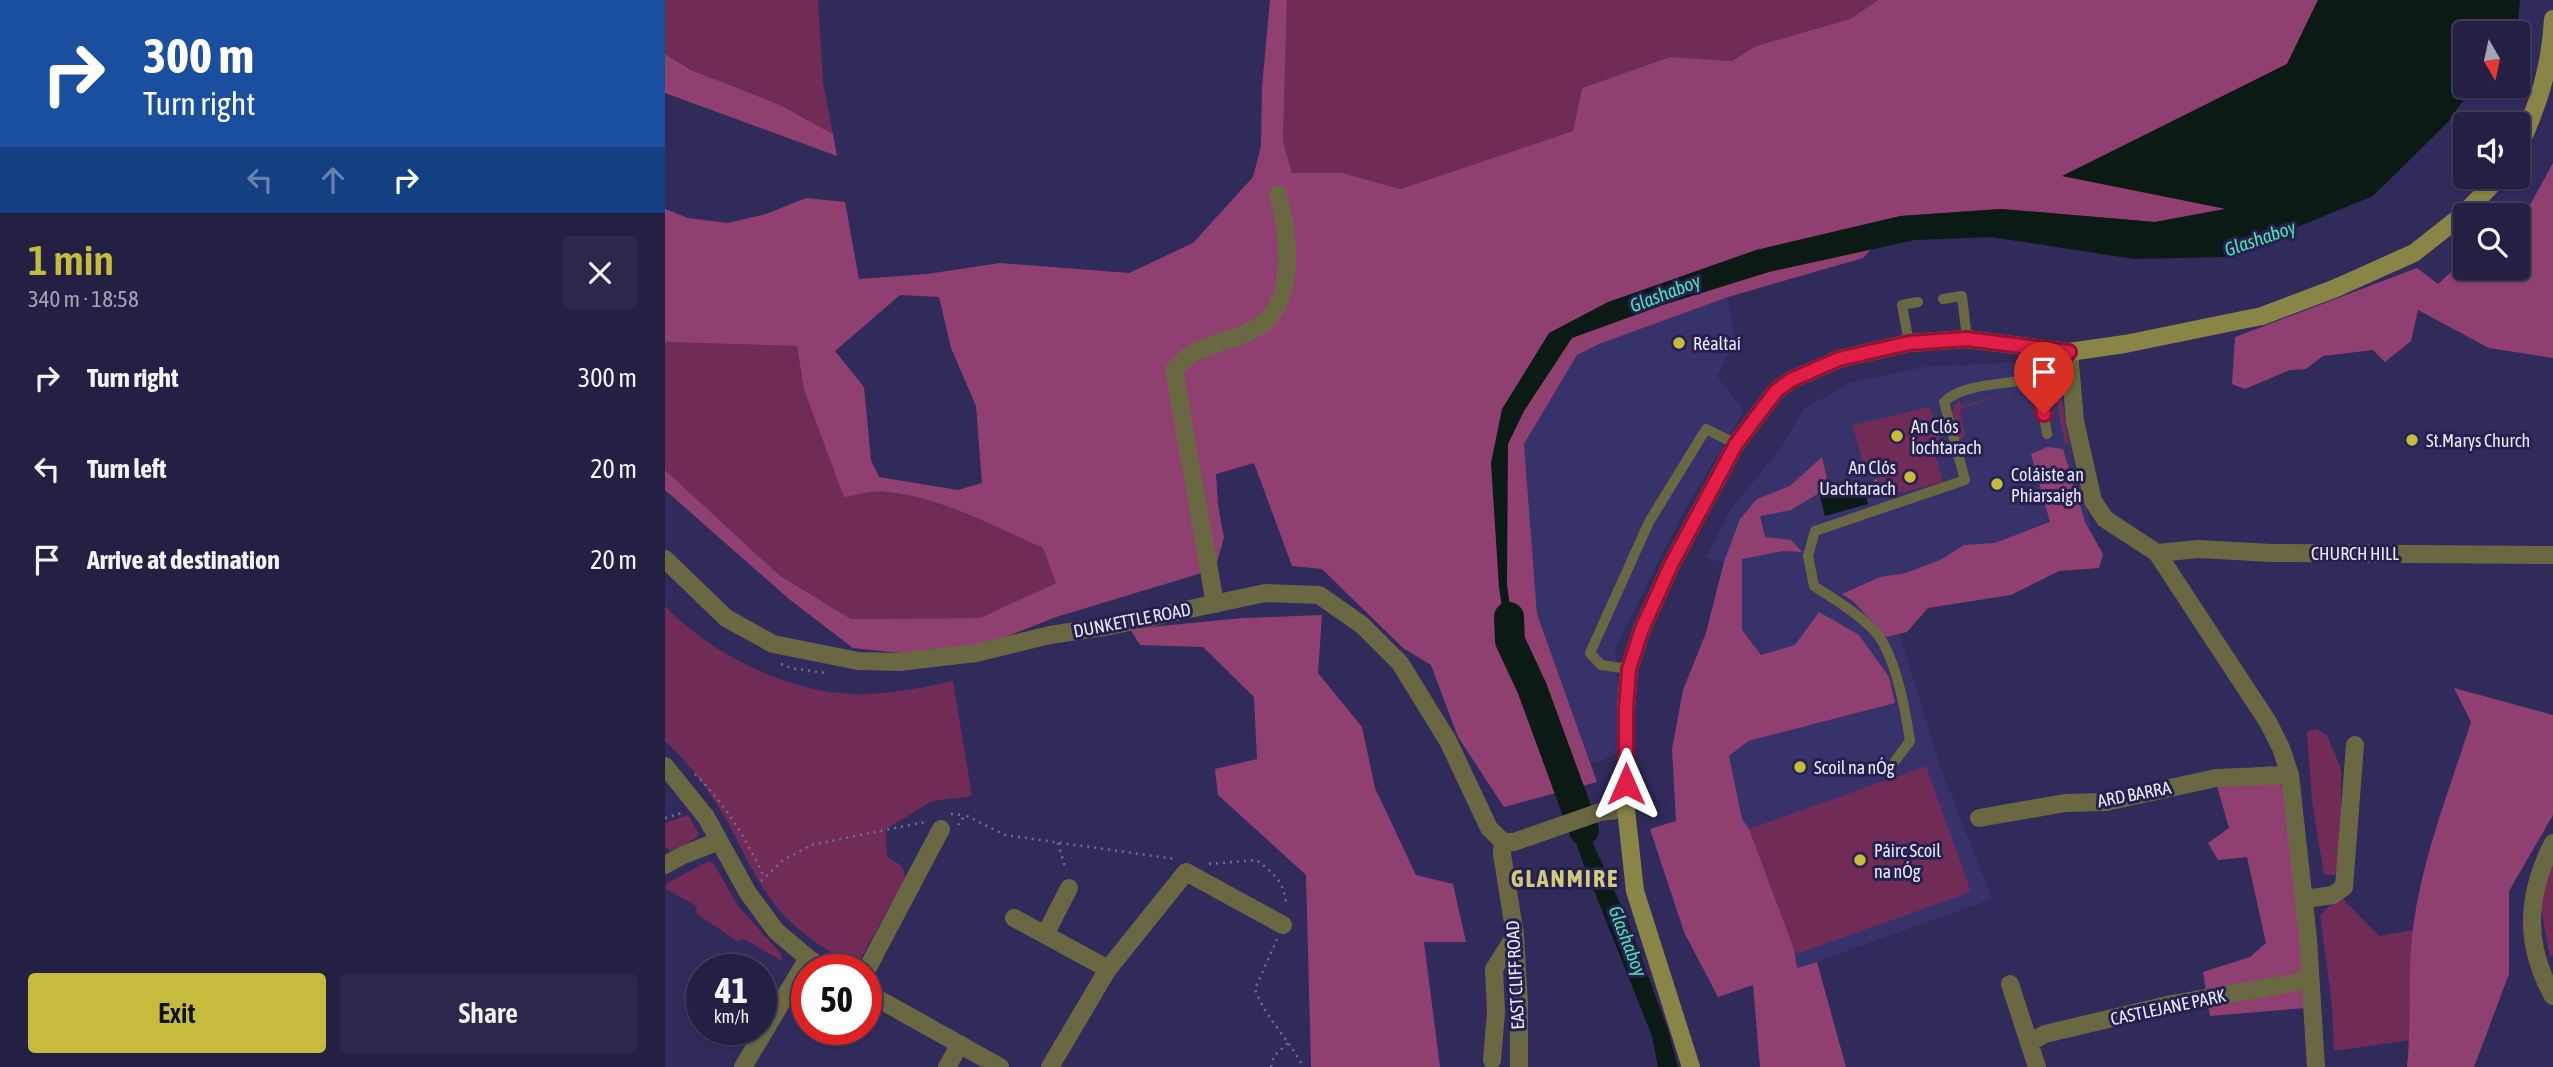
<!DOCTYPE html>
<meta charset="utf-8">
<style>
body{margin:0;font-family:"Asap Condensed",sans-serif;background:#2c284b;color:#f1f3f6;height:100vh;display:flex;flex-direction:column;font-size:26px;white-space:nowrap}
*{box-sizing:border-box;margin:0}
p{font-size:23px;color:#a3a3b2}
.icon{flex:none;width:38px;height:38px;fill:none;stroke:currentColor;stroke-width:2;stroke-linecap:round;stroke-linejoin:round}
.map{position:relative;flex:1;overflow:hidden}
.panel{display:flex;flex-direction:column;background:#242044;width:665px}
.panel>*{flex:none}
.hud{background:#1a4fa0;color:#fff;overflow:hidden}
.needle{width:46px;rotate:171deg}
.buttons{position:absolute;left:1788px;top:21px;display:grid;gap:14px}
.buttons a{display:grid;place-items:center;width:77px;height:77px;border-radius:7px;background:#242044;box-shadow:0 2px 5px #0004,0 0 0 2px #413e5d;font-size:35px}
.speed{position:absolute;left:21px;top:954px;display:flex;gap:14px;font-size:35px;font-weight:700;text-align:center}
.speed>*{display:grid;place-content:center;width:91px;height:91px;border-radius:50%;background:#242044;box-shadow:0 2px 5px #0004,0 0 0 2px #413e5d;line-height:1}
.speed small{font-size:18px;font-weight:400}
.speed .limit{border:10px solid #d22;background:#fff;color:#111}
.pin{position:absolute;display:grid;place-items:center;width:60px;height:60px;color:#fff;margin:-72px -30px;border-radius:50% 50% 50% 0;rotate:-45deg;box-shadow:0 0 7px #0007}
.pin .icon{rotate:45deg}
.me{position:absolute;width:77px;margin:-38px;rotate:0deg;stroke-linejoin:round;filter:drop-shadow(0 0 5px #0008)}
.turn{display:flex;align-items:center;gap:24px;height:147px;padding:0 28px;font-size:32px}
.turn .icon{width:91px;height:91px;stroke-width:2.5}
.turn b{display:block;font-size:49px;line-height:60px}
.lanes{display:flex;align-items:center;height:66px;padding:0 28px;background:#0003;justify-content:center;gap:35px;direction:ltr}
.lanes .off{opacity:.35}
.round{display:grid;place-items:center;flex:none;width:74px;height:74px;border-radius:7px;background:#2c284b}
.head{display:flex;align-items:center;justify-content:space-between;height:119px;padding:0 28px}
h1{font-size:42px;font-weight:600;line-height:52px;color:#c5bc3d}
.cta{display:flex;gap:14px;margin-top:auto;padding:14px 28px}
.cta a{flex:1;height:80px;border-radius:7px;background:#c5bc3d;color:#111;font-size:28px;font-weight:600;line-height:80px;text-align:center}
.cta a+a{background:#2c284b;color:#f1f3f6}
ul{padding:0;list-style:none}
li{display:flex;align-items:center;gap:21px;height:91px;padding:0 28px}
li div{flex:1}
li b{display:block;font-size:26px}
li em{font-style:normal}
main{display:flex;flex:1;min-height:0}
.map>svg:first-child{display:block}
.built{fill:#38326a}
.green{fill:#702c56}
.forest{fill:#904070;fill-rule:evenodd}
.water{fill:#0b1a14}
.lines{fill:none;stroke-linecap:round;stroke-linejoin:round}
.river{stroke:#0b1a14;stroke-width:30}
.path{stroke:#706d93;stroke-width:2.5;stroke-dasharray:2 5;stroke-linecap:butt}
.service{stroke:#6a6842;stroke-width:10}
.minor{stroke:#6a6842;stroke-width:18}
.tertiary{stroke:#6a6842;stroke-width:18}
.secondary{stroke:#898547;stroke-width:18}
.route-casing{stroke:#92132f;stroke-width:18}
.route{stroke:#e11d48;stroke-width:12}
.poi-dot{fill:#c5bc3d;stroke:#26204f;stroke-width:2.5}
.labels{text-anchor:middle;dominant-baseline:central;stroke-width:6;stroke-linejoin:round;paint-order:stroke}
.poi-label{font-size:18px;fill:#e9eafc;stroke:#26204f;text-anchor:start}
.street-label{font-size:18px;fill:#e9eafc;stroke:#26204f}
.water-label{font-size:19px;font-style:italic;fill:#48e7af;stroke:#26204f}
.district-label{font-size:24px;font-weight:bold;letter-spacing:2px;fill:#cfca7c;stroke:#26204f}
</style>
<main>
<section class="panel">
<div class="hud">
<div class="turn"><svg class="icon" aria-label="right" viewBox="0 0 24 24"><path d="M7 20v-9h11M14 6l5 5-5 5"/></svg><div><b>300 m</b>Turn right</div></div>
<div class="lanes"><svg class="icon off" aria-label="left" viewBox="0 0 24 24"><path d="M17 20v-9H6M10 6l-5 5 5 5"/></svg><svg class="icon off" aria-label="ahead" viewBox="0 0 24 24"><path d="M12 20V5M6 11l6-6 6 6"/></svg><svg class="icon" aria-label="right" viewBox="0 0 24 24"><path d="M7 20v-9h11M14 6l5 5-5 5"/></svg></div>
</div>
<div class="head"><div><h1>1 min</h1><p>340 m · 18:58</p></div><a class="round"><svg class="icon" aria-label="close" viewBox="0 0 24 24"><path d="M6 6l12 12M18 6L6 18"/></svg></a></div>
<ul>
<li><svg class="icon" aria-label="right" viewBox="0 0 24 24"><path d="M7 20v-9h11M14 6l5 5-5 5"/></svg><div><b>Turn right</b></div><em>300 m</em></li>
<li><svg class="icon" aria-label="left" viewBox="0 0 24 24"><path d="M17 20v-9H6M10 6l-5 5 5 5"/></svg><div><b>Turn left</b></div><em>20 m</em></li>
<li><svg class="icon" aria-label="arrive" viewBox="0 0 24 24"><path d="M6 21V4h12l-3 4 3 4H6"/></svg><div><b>Arrive at destination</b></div><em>20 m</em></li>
</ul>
<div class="cta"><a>Exit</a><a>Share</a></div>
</section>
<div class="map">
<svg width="1888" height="1067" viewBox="0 0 1888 1067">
<rect width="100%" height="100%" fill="#302b5b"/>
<path class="built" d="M1063 297 1070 340 1052 376 1079 411 1020 509 950 648 954 701 952 754 926 764 872 614 859 444 914 351Z
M1356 362 1380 367 1393 373 1411 472 1427 528 1221 590 1274 763 1327 899 1053 997 1019 932 985 829 1011 821 1007 749 1014 712 1018 690 1041 633 1059 563 1041 558 1064 512 1118 445 1139 409 1184 383 1259 367Z"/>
<path class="green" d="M0 0H153L158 83 168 134 113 104 26 70 0 54Z
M622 0H1213L1185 19 1091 46 1067 61 1005 57 917 88 908 131 735 189 678 173H627L618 142Z
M0 342 132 346 139 390 179 496C192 495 208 490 221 492 276 497 328 526 378 548L391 583 315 618 186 619 114 575 0 470Z
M1389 384 1393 386 1396 393 1404 444 1400 445 1391 400 1384 396 1377 386Z
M1351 391 1297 408 1295 411 1300 436 1293 441C1290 428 1282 411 1294 401L1297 406Z
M1265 407 1277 447 1269 450 1278 482 1218 497 1209 464 1199 466 1187 425Z
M0 606C50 658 135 699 208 694 235 692 262 687 288 681L307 796 267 801 221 829 222 857C233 863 240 866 240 879L191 967C163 951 136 935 114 910 93 885 80 855 65 826 47 794 27 766 0 741Z
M1652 729 1662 735 1676 769V863L1670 875H1659L1647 801 1642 732Z
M1261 766 1306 892 1131 954 1084 829Z
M23 815 34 834 28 840 5 851 0 846V823Z
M1888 857V955L1885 957 1875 902Z
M44 861 49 864 73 906 116 954 117 961 79 939 72 941 32 914 31 906 0 888 2 883Z
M1678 899 1714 936 1748 930 1745 1040 1669 1051 1667 1006 1655 915 1663 907Z"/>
<path class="forest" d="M605 0H622L618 142 627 173H678L735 189 908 131 917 88 1005 57 1067 61 1091 46 1185 19 1213 0H1653L1622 64 1398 176 1564 208 1490 222 1336 209 1236 216 1198 258 1063 297 934 344 912 355 859 444 872 614 932 782 839 807 793 737 766 665 738 648 657 569 627 566 589 463 551 474 553 505 559 538 550 569 391 617 305 651 244 654 188 648 124 599 0 490V470L114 575 186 619 315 618 391 583 378 548C328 526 276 497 221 492 208 490 192 495 179 497L139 390 132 346 0 342V209L23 218 63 223 101 214 141 198 180 202 194 279 262 274 335 263 464 273 528 243 588 177 596 146 597 87ZM235 295 274 297 286 348 311 406 317 483 293 490 214 477 206 460 199 387 170 351Z
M0 54 26 70 113 104 168 134 172 156 0 93Z
M1888 163V358L1824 348 1753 310 1746 341 1720 362 1708 350 1658 356 1641 369 1625 370 1580 389 1567 384 1570 337 1752 268 1773 284 1801 258V268H1853V215H1832L1835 208 1860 214Z
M1382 447 1398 449 1420 522 1438 554 1434 568 1394 571 1346 595 1263 608 1242 632 1221 637 1189 602 1177 594 1215 577 1241 573 1275 560 1299 545 1330 543 1385 522 1366 454Z
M1157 457 1164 487 1126 510 1095 516 1100 537 1126 540 1137 552 1118 551 1077 559V630L1096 655 1130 645 1154 612 1194 635 1224 677 1230 703 1083 741 1064 756 1077 819 1084 829 1129 949 1132 968 1152 962 1181 1067H1095L1088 985 1053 997 1019 932 985 829 1011 821 1007 749 1014 712 1018 690 1041 633 1059 562 1075 519 1092 499 1125 486Z
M657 615 653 673 697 727 710 788 751 875 788 884 801 942H759L775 1067H646L641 875 553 795 550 769 592 759 589 697 538 647 475 645 465 629 578 618Z
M1789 688 1888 715V815L1844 891V974L1809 1067H1742C1747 1021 1742 974 1748 928 1757 857 1785 789 1806 722Z
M1607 766 1620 793 1633 889 1640 1008 1545 1016 1538 972 1585 957 1601 943 1582 857 1553 860 1543 843 1564 828 1548 772Z"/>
<path class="water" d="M1653 0H1855L1853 20 1844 33H1801V86H1808L1783 122 1708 196 1559 257 1469 259 1326 237 1250 240 1104 272 998 305 907 338 859 411 843 444 842 584 851 654 905 792 962 919 1003 1030 1013 1067H993L987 1036 920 868 844 657 834 587 826 463 837 409 884 333 943 302 1091 250 1235 216 1336 209 1490 222 1561 209 1397 176 1622 64Z
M1198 485 1203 504 1160 516 1155 497Z"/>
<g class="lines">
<path class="river" d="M844 617 845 641 867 688 919 830"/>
<path class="path" d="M1198 464H1195L1197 472 1210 469 1212 496
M116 664 126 668 161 673
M30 774C63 808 79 835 99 877
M286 814 300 815
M0 818 17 813
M293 825 300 815 340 835 510 859
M393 843 401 870
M544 864 591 860C608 872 621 884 621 906
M96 881 117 861 146 845 260 822
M612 939 590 989C600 1018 625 1040 638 1067
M606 1067 609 1056 624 1042"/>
<path class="service" d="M1278 299 1297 296 1302 339
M1244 343 1237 305 1253 302
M1372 375 1382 434
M964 669 936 665 925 653 984 522 1041 429 1071 444
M1230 761 1245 741C1240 709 1233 669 1217 641 1206 621 1169 599 1149 586L1143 556 1150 531 1300 480 1279 402C1305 377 1363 389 1389 369 1394 365 1399 358 1404 353"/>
<path class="minor" d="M550 604 509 370C515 364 522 356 530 352 549 343 571 339 590 329 633 305 624 234 613 195
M0 766 41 817 83 893 111 931 143 958 162 970
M1314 818 1400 803 1441 802 1551 778 1625 775
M838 842 837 854 850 935 854 1004V1067
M1888 843C1861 896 1859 944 1888 996
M0 865 18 855 54 841
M1640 899 1668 895 1679 887 1690 745
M349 918 443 969
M380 935 404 888
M201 971 276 829
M1345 984 1372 1067
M201 992 335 1067
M1364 1043 1380 1034 1507 1004 1645 980
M827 1060 831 1012 829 969 850 936
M78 1067 143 958
M282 1067 295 1044
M385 1067 443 969 521 872 618 925"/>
<path class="tertiary" d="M1404 352 1410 421 1428 501 1440 519 1492 553 1603 722 1616 748 1625 775 1643 939 1651 1067
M1492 553 1534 549 1606 553 1888 555
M0 559 61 618 108 644 193 661 234 662 311 653 385 635 445 626 600 593 654 595 697 625 735 663 783 741 824 828 838 842H849L935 812 961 809"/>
<path class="secondary" d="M1853 149C1874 103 1885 69 1888 19
M1026 1067 970 891 961 809V708L964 669 977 629 1006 565 1071 444 1111 391 1126 380 1174 359 1244 343 1302 339 1404 352 1460 344 1597 316 1671 288 1749 253 1801 212 1834 177"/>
</g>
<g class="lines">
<defs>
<path id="route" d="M961 784V709L964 669 977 629 1006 565 1071 444 1111 391 1126 380 1174 359 1244 343 1302 339 1404 352 1387 370 1372 375 1379 414"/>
</defs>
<use href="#route" class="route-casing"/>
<use href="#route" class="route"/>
</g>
<g class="poi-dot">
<circle cx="1014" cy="343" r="7"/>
<circle cx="1232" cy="436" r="7"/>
<circle cx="1747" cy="440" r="7"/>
<circle cx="1245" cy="477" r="7"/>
<circle cx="1332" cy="484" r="7"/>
<circle cx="1135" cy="767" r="7"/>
<circle cx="1195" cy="860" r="7"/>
</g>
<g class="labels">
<g class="poi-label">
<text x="1028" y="343">Réaltaí</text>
<text x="1246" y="426">An Clós<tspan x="1246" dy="21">Íochtarach</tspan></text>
<text x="1761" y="440">St.Marys Church</text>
<text x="1231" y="467" text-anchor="end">An Clós<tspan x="1231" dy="21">Uachtarach</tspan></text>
<text x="1346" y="474">Coláiste an<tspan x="1346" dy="21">Phiarsaigh</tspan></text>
<text x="1149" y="767">Scoil na nÓg</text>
<text x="1209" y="850">Páirc Scoil<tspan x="1209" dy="21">na nÓg</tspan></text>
</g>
<g class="street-label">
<text x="1690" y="553">CHURCH HILL</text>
<text transform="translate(467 620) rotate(-11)">DUNKETTLE ROAD</text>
<text transform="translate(1469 794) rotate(-11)">ARD BARRA</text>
<text transform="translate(850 975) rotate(-93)">EAST CLIFF ROAD</text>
<text transform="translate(1503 1007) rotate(-12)">CASTLEJANE PARK</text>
</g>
<g class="water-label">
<text transform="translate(1595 238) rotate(-19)">Glashaboy</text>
<text transform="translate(1000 293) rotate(-21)">Glashaboy</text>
<text transform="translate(963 941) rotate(69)">Glashaboy</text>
</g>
<g class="district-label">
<text x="900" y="878">GLANMIRE</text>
</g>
</g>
</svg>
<div class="buttons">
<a><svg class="needle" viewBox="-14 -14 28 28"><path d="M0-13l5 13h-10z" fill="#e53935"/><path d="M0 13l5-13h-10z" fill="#a3a3b2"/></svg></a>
<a><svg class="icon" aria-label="sound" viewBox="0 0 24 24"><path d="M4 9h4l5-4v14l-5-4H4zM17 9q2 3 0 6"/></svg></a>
<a><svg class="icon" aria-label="search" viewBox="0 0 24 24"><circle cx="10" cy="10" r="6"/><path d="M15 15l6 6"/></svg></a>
</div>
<div class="speed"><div>41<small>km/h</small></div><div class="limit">50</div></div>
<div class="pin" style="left:1379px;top:414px;background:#d93025"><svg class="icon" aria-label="arrive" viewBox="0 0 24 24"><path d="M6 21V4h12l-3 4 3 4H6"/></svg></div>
<svg class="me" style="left:961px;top:784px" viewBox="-20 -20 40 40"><path d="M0-17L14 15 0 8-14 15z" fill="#e11d48" stroke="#fff" stroke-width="4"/></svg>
</div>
</main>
